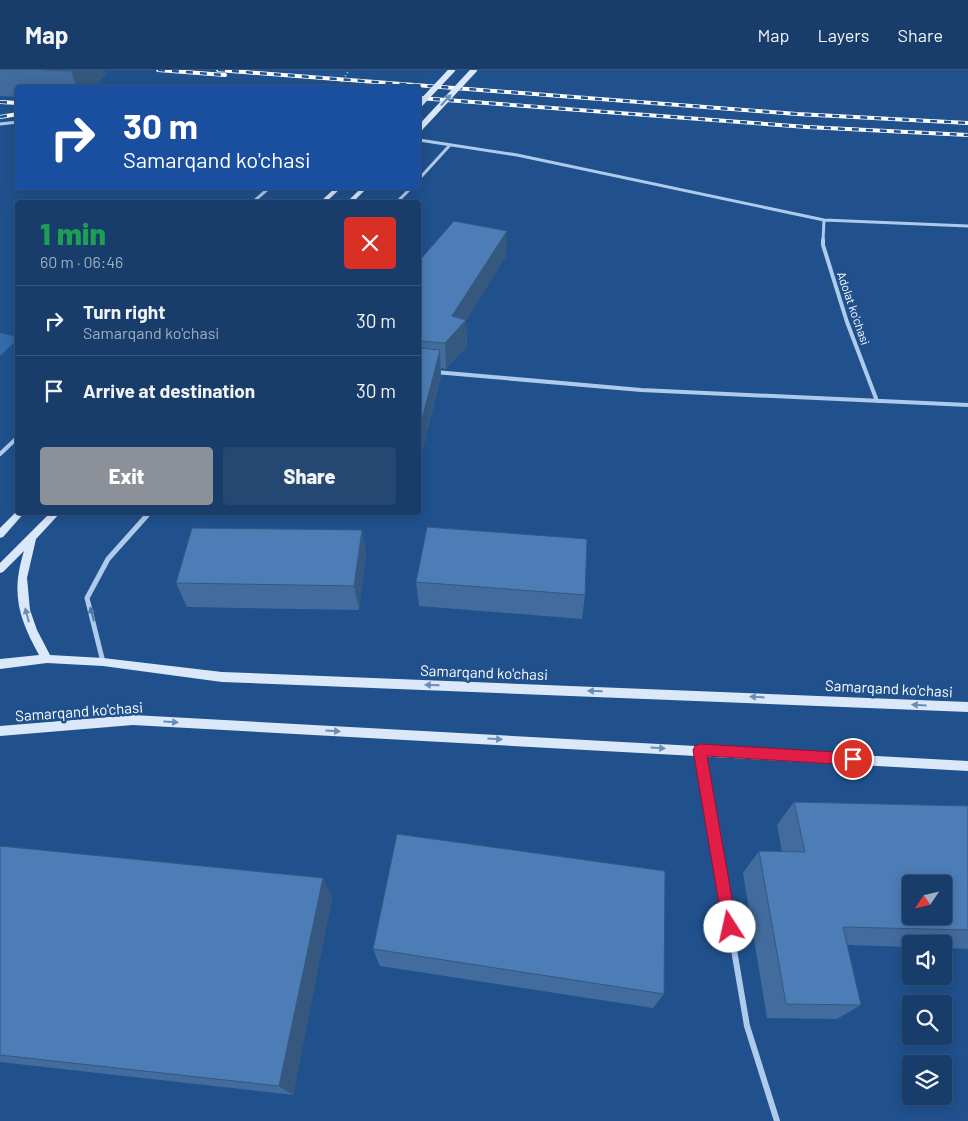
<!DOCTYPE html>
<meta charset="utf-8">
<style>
body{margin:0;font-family:Barlow,sans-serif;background:#254872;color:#f1f3f6;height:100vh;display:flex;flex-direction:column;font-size:19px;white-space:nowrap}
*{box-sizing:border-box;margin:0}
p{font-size:16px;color:#9faec1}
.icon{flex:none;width:28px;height:28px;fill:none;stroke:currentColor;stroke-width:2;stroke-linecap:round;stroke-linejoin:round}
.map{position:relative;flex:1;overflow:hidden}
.sheet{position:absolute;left:15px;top:130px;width:406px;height:315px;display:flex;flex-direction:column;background:#183d6a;border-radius:5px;box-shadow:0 2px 12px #0003,0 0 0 1px #36567e}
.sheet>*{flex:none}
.banner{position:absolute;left:15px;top:15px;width:406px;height:105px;border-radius:5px;box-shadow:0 2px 12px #0003,0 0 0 1px #36567e;background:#1a4fa0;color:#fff;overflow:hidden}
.needle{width:32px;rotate:235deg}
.fabs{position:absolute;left:902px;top:805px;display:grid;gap:10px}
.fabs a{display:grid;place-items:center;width:50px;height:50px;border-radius:5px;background:#183d6a;box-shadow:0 2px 12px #0003,0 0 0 1px #36567e;font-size:25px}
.pin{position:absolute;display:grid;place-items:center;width:42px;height:42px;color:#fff;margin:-21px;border:2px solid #fff;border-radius:50%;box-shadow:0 1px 5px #0007}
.me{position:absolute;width:55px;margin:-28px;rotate:350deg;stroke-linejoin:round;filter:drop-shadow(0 0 4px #0008)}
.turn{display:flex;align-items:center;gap:18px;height:105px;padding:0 25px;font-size:22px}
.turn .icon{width:65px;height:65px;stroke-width:2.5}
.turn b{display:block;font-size:35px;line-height:42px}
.round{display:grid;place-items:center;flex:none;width:52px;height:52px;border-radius:5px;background:#254872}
.summary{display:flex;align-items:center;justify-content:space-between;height:85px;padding:0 25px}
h1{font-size:30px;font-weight:800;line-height:38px;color:#1e9e55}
.button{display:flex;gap:10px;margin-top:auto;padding:10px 25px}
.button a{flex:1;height:58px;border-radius:5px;background:#8c9099;color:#fff;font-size:20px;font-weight:800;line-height:58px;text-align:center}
.button a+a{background:#254872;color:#f1f3f6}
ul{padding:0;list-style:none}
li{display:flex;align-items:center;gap:15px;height:70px;padding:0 25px;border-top:1px solid #36567e}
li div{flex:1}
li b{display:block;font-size:19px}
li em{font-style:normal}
header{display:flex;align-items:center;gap:30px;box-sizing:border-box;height:70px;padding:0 25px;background:#183d6a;border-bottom:1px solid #36567e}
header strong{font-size:24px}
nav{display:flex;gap:28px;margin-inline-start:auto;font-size:18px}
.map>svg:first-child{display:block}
.green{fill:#346baa}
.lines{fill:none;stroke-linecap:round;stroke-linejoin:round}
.path{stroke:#aecbec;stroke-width:2;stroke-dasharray:1 2.5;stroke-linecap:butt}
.minor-far3{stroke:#aecbec;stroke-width:3}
.minor-far2{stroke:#aecbec;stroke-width:4}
.minor-far1{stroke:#aecbec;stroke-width:5}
.minor{stroke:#aecbec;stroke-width:6}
.secondary{fill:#dae8f9;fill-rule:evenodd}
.rail-casing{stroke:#fff;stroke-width:4}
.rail{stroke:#20518d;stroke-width:2.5;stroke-dasharray:7;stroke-linecap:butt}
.secondary-bridge{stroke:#dae8f9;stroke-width:6}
.wall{fill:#426c9d}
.shaded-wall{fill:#36587f}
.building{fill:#4d7db6;stroke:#36587f;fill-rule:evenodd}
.oneway{fill:#6a8db8}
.oneway2{fill:#4b76aa}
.route{fill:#e11d48;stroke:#92132f}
.labels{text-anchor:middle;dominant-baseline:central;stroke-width:5;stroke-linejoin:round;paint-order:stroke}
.far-street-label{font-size:12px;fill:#fff;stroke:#20518d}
.street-label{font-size:15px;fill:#fff;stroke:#20518d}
</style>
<header>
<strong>Map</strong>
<nav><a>Map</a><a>Layers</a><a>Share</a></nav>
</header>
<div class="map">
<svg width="968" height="1051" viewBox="0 0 968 1051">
<rect width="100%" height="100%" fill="#20518d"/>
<path class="green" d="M0 263 17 267 18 269 0 286Z"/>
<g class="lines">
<path class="path" d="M338 18 349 0"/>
<path class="minor-far3" d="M0 54 18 52
M419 70 517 85 824 150 968 156
M419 109 450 75
M253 132 269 118
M397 132 411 118
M823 171 824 150"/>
<path class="minor-far2" d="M823 170V175L847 252 877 331
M435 302 641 320 968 335
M0 384 18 367"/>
<path class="minor-far1" d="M103 592 87 528 108 489 150 442"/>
<path class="minor" d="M700 681 747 956 777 1051"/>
<path class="secondary" d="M335 118H341L326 132H320Z
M361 118H367L353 132H347Z
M18 440V442H25L3 467 0 468V458Z
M51 442H61L36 469 27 508 30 540 37 560 50 585 103 588 222 602 968 632V642L222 612 103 596 47 593 0 599V589L39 585C18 547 11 523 24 481L3 502 0 503V493Z
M133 645 968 691V701L133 655 0 666V656Z"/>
<defs>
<path id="rail" d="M158 0 225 5
M218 0 797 44 968 53
M419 28 807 57 968 65
M0 32 18 33
M0 47 18 44"/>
</defs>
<use href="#rail" class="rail-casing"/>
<use href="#rail" class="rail"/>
<path class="secondary-bridge" d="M419 35 452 0
M419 59 474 0"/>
</g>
<path class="wall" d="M0 0H104L105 5 94 18H18V27L0 26Z
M506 186 466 250 467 276 446 299 441 298V306L419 394V191Z
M362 460 366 484 359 540 187 537 176 513Z
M416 512 585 525 582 549 419 536Z
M794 732 968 736V879L944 878V874H911V877L847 875 861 935 837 949 767 948 743 803 759 781 782 782 777 755Z
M0 776 323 808 332 828 293 1025 0 992Z
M373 879 664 924 653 938 380 896Z"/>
<path class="shaded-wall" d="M72 0H104L105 5 94 18H77L71 1Z
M507 161 506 186 466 250 467 276 446 299 445 273 452 246Z
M440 280 441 306 419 394V361Z
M362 460 366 484 359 540 354 516Z
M323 808 332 828 293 1025 279 1016Z"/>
<path class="building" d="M46 0H72L71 1Z
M454 151 507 161 452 246 466 250 445 273 419 271V191Z
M419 278 440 280 419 361Z
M427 457 587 469 585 525 416 512Z
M192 458 362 460 354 516 176 513Z
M794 732 968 736V860L843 857 861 935 786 934 759 781 805 782ZM911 814H944V846H911Z
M397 764 665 801 664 924 373 879Z
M0 776 323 808 279 1016 0 985Z"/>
<defs><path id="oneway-solid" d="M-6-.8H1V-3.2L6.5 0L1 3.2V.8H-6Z" transform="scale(1.25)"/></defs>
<g class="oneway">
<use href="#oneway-solid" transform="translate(446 30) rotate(-47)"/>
<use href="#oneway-solid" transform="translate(27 545) rotate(-105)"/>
<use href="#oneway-solid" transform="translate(432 615) rotate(-178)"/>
<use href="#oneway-solid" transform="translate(595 621) rotate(-178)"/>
<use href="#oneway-solid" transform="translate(757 627) rotate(-177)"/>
<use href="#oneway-solid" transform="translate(919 635) rotate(-177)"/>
<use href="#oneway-solid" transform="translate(171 652) rotate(4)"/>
<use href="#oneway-solid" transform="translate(333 661) rotate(3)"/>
<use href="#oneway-solid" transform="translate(495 669) rotate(3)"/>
<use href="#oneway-solid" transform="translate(658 678) rotate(3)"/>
</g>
<use class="oneway2" href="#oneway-solid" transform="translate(92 544) rotate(-105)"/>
<path class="route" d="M700 674 853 683 858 685 860 689 858 693 853 695 707 686 737 857 735 862 730 865 725 862 723 857 693 680 695 676Z"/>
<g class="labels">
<g class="far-street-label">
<text transform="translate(854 238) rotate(71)">Adolat ko'chasi</text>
</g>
<g class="street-label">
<text transform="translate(484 602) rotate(2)">Samarqand ko'chasi</text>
<text transform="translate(889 618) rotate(3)">Samarqand ko'chasi</text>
<text transform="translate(79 641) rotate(-4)">Samarqand ko'chasi</text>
</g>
</g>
</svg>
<div class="fabs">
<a><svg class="needle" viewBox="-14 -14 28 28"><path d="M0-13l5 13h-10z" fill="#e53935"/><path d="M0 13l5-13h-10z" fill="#9faec1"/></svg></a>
<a><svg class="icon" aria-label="sound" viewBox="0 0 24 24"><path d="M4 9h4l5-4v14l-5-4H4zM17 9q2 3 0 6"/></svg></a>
<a><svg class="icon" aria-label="search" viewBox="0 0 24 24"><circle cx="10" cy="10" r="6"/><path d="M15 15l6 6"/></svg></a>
<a><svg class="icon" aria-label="layers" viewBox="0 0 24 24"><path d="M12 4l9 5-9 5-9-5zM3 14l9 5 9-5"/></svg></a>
</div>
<div class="pin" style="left:853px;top:689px;background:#d93025"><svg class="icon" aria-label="arrive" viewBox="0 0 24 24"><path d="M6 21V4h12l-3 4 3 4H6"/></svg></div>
<svg class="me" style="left:730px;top:857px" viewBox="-20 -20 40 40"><circle r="19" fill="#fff"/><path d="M0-13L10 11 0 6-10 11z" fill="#e11d48"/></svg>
<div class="banner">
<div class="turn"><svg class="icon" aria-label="right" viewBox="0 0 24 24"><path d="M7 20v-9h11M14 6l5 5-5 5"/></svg><div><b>30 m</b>Samarqand ko'chasi</div></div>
</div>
<section class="sheet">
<div class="summary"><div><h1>1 min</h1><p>60 m · 06:46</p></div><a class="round" style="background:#d93025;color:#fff"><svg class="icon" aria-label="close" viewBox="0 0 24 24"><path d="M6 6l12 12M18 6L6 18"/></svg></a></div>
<ul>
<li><svg class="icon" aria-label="right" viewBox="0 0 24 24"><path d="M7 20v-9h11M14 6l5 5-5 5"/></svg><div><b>Turn right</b><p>Samarqand ko'chasi</p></div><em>30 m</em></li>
<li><svg class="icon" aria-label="arrive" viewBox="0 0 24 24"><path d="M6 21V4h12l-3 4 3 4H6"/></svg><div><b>Arrive at destination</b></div><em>30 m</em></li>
</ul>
<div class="button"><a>Exit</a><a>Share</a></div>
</section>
</div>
